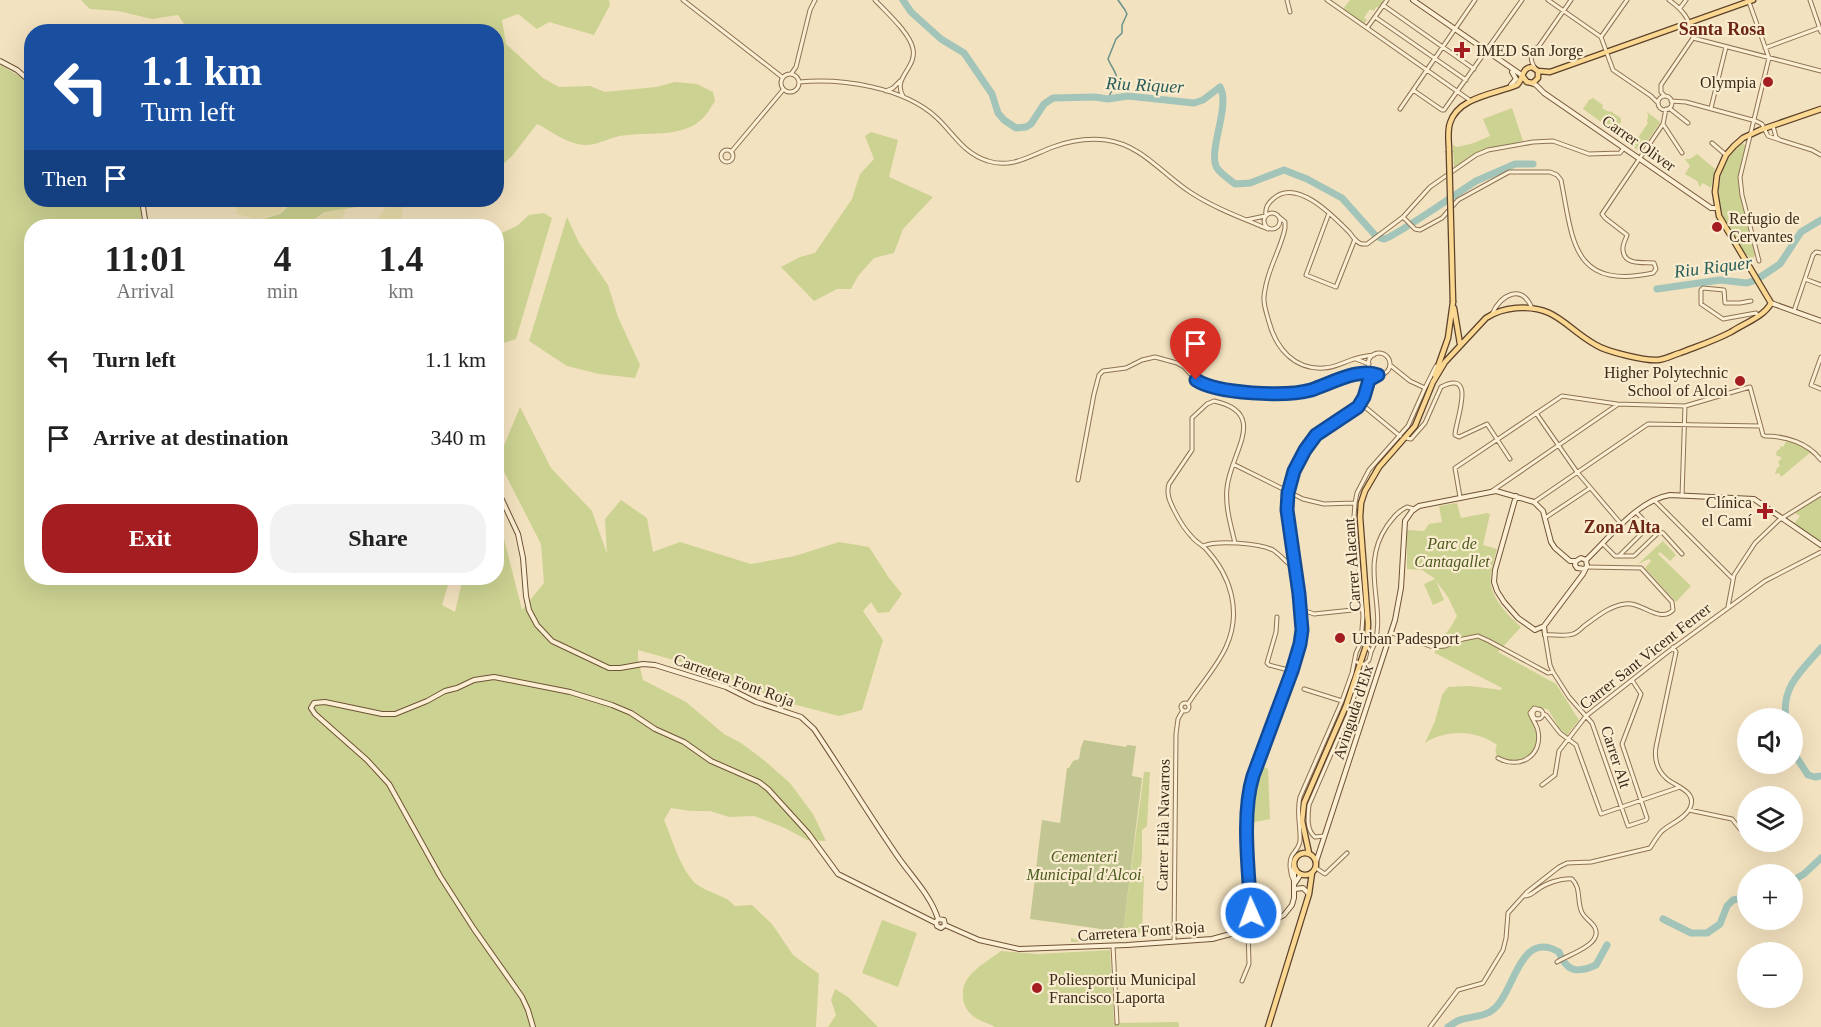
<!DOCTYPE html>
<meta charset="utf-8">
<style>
body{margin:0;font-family:Georgia,serif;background:#f2f2f2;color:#222;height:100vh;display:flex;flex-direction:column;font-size:22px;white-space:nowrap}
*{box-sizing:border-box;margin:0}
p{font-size:20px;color:#767676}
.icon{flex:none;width:33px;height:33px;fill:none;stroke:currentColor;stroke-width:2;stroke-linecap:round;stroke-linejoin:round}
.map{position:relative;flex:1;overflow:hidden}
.drawer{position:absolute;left:24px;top:219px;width:480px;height:366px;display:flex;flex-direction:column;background:#fff;border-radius:24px;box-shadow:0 6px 24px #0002}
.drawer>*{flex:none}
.top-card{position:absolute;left:24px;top:24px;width:480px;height:183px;border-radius:24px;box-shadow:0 6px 24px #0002;background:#1a4fa0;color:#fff;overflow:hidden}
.controls{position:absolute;left:1737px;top:708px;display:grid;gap:12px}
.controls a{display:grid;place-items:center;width:66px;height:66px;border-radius:50%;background:#fff;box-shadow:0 6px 24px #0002;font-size:30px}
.pin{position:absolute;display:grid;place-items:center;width:51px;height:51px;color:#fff;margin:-62px -26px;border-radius:50% 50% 50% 0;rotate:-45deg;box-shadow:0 0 6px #0007}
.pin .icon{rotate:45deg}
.me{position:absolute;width:66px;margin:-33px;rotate:358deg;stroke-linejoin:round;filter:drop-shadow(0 0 4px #0008)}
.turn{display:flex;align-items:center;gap:21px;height:126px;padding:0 18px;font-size:27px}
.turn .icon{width:78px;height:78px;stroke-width:2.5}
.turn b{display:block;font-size:42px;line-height:51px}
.then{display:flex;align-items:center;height:57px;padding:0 18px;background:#0003;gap:12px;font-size:22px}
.eta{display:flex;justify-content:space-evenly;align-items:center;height:102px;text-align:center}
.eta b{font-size:36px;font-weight:700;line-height:42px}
.cta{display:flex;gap:12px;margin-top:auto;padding:12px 18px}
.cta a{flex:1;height:69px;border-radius:24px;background:#a41d21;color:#fff;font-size:24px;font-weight:700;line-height:69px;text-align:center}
.cta a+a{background:#f2f2f2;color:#222}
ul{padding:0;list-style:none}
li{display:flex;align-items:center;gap:18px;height:78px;padding:0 18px}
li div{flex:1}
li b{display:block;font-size:22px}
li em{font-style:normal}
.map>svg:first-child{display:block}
.farmland{fill:#eadeab}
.green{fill:#ccd291}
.cemetery{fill:#c1c692}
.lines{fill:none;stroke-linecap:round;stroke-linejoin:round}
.stream{stroke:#689388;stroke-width:1.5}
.river{stroke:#a2c4b9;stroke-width:7}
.street-casing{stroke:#8e7255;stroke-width:5}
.secondary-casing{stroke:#6f5338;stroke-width:6}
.primary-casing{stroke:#5b402a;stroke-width:7}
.street{stroke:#fdefd3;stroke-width:3}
.secondary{stroke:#fdefd3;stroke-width:4}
.primary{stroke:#fbd891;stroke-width:4.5}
.primary-bridge-casing{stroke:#5b402a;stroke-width:7;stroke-linecap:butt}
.primary-bridge{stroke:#fbd891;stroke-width:4.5}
.route-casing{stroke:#114b97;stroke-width:15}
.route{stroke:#1a73e8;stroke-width:10}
.poi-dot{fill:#a41d21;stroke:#f9eccf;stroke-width:2}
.labels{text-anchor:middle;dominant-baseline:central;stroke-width:4.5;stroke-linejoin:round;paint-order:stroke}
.poi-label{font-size:16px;fill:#3b2a1b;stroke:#f9eccf;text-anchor:start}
.street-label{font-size:16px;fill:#3b2a1b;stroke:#f9eccf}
.park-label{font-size:16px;font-style:italic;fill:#4d5a1f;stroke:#f9eccf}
.neighbourhood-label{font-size:18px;font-weight:bold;fill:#6d2615;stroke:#f9eccf}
.water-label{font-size:18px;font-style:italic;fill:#285d59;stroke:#f9eccf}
</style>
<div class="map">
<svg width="1821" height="1027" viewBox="0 0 1821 1027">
<rect width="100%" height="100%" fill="#f3e2bf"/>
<path class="farmland" d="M235 200H292L278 214 254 220 246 216 237 214Z
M389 200H404L400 226H374Z
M346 209 342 220 353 226H304L327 212Z"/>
<path class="green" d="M81 0H609L610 5 594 35 549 22 537 29 518 14 502 20 506 44 543 78 559 87 590 86 605 92 656 87 675 82 697 84 713 92 715 101C711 107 707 115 701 120 679 139 647 131 620 136 608 138 596 146 584 145 567 144 551 131 537 124L512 156 497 170V158L500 150 496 143V32H220L219 30H188L178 15 152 19 118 11 90 9Z
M1350 0H1384L1379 8 1376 7 1374 11 1370 9 1364 18 1367 20 1364 24 1343 9Z
M0 65 21 77 31 86 32 200H140L142 226H32V578H450L442 605 455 612 463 578H496L497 516 502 531 522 610 544 583 541 544 498 460 520 407 551 468 592 511 607 554 605 519 621 500 647 518 653 552 680 542 751 564 795 556 839 542 869 547 889 578 902 594 889 612 878 613 871 602 863 611 883 640 862 710 839 716 785 702 707 669 638 650V659L643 680 686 702 724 734 741 743 765 761 790 783 813 814 826 841 807 840 785 828 754 816 729 817 710 811H691L671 808 664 820C672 838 682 875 699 886 712 894 725 895 735 906L752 905 772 924 793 955 819 974 816 1027H0Z
M1593 98 1603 105 1602 108 1609 112 1610 111 1621 118V122L1614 131 1583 109 1589 100Z
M1512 108 1523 141C1502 147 1485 146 1466 159V161L1454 170 1453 145 1457 147 1474 143 1490 136 1483 119Z
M1647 112 1659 121 1660 123 1641 150H1638L1621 138 1626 132 1637 139 1648 123 1647 121 1648 116Z
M871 132 898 140 889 177 933 197 903 229 894 253 874 258 858 276 851 289H837L814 301 781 267 800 257 815 253 852 199 860 174 874 159 865 136Z
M1743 143 1746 146 1738 182 1755 255 1751 261 1748 255H1746C1738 242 1728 229 1722 215 1714 190 1721 158 1743 143Z
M1697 154 1715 169 1711 188 1703 183 1700 187 1697 181 1685 174 1690 166 1685 159H1690Z
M294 200H370L357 207 325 212 304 226H254L256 221 280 214Z
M544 213 552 218 516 339 497 345V235L517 226 529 215Z
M567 217 579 243 608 285 618 317 640 365 635 378 599 374 567 366 529 341Z
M1787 440 1811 452 1781 477 1779 473 1775 474 1777 468 1780 466 1778 462 1782 458 1776 455 1777 450H1779L1781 446 1783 447Z
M1821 496V542L1794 524 1800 516 1793 512Z
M1457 503 1461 518 1487 513 1490 514 1483 545 1497 549C1495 557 1492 565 1491 573 1487 595 1506 613 1521 627L1498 652 1556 684 1579 720 1567 735 1559 728 1548 709 1535 708 1533 710C1530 723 1543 734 1534 751 1529 759 1500 766 1496 754 1495 751 1496 748 1497 745 1477 730 1446 729 1425 743L1435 721 1442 695 1448 687 1470 686 1501 690 1502 688 1435 653 1434 644 1424 641C1445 637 1447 635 1457 616L1448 597 1436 581 1444 600 1433 605 1424 584 1435 579 1434 578 1422 570 1407 569V530L1424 531 1429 524 1442 522 1439 506Z
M1663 541 1676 555 1670 561 1660 552 1658 554 1691 586 1676 602 1645 568 1651 561 1649 559 1638 564Z
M1260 765 1268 769 1270 819 1250 823C1251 802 1252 784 1260 765Z
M1144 772H1150L1147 826 1142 830V859L1139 876H1144L1142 931C1124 944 1120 937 1100 939 1090 940 1081 942 1071 942V938C1081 942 1090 939 1099 934V928L1123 931Z
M882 920 917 933 898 987 862 973Z
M1110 950 1114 1023 1178 1022 1179 1027H995C988 1023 979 1021 973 1016 967 1011 963 1004 963 996 961 974 986 963 1001 951L1038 954Z
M835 989 848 997 878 1027H828L836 1015 831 1000Z"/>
<path class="cemetery" d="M1084 740 1126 747 1127 745 1136 746 1132 776 1142 778 1123 932 1030 919 1042 820 1060 823 1067 768H1069L1073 761 1079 759 1081 747Z"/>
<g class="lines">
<path class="stream" d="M1108 99C1110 93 1113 90 1115 84 1120 75 1111 67 1108 59L1116 39 1122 33V25L1127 14 1125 10 1118 0"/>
<path class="river" d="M903 0 911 12 941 39 964 53 992 94 998 113 1004 120 1016 128 1026 127 1031 124 1044 104 1053 98 1095 97 1108 99 1128 96 1194 103 1203 100 1220 87C1231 106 1207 152 1217 168 1221 174 1229 179 1235 184L1250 183 1284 170 1307 179 1342 198 1375 235C1377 236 1381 239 1384 239 1393 238 1462 190 1476 181L1515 164H1533
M1657 289 1720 280 1747 283 1756 280 1780 264 1801 232 1821 220
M1786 718C1781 687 1802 670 1821 648
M1792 744 1795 755 1808 775 1815 777 1821 776
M1792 881 1804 874 1821 858
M1663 919 1691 933H1707L1720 924 1727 906 1733 900 1748 897
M1448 1027C1452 1025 1456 1021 1460 1020 1472 1016 1486 1017 1495 1008 1515 990 1520 929 1559 952 1567 973 1578 973 1596 965L1607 945"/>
<defs>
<path id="street" d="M683 0 782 77
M875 0C886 12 910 33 913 49 917 68 892 78 903 96
M1287 0 1290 12
M1327 0 1471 101
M1548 0 1601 37 1613 70 1651 96 1658 103
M1669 0C1683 10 1691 20 1693 38
M1810 0 1821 32
M1749 2 1769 58 1740 177 1742 195 1759 261
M1383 5 1474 69
M1680 8 1686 0
M1375 17 1466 80
M1367 28 1387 0
M1601 37 1627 0
M1693 38 1821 71
M1765 48 1819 28
M1535 68C1529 59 1530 52 1539 46L1571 0
M781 83a9 9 0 1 1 18 0a9 9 0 1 1-18 0Z
M791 74 796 67 810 10 815 0
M799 82C842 78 904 87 937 118 954 134 964 154 988 161 1012 169 1031 155 1053 147 1069 141 1089 138 1106 140 1142 145 1162 174 1190 192 1214 208 1242 218 1268 229
M1413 90 1442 110H1444L1522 0
M886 91 893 88 900 81
M1665 96 1661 92V85L1693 38
M1658 103a7 7 0 1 1 14 0a7 7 0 1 1-14 0Z
M1671 101 1686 102 1756 121 1762 124 1768 136 1780 140
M1669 108 1688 123
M1711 108 1726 47
M1400 109 1475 0
M1663 124 1682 153
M1773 126 1776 137 1780 140 1812 150 1821 155
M1712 143 1726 155
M721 156a6 6 0 1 1 12 0a6 6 0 1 1-12 0Z
M731 152 783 90
M1264 221a8 8 0 1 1 16 0a8 8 0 1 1-16 0Z
M1329 213 1306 275 1336 287 1355 239
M1266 215C1265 209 1268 203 1273 199 1296 177 1333 216 1349 232 1352 235 1354 240 1358 242 1361 245 1363 244 1367 244L1403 217 1430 187 1476 155 1488 150 1533 142 1553 141 1589 154 1620 153 1624 148
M1279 217 1285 222V228C1281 249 1268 268 1265 290 1262 301 1266 311 1269 322 1276 348 1294 370 1324 368 1334 368 1342 363 1351 360 1358 357 1366 356 1374 355
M1403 217 1415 229 1420 230 1442 218 1458 200 1509 172H1550L1557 175 1561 180C1573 241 1572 290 1653 273L1656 269 1654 263C1644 262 1624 266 1623 250 1622 245 1626 239 1627 235L1605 218 1602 214 1663 124 1666 109
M1246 220 1265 216
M1805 279 1821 285
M1751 301 1740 303H1725L1724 290 1703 288 1701 290V304L1723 319 1756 313 1758 316
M1794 311 1813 255 1816 252 1821 253
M1492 314C1501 295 1521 283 1532 308
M1368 364a11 11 0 1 1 22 0a11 11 0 1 1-22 0Z
M1821 357 1811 385 1821 389
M1356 359 1369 364
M1390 365 1410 381 1425 388
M1360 403 1400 436
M1536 413 1577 472 1622 525
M1406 438 1411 439 1425 423 1441 387C1478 368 1455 422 1455 435L1459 437 1487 424 1510 459
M1233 464 1303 499 1324 504 1354 503
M1078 480 1094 394 1099 375 1103 371 1126 368 1142 360 1155 357 1177 363 1184 367 1196 380 1206 385 1226 390 1287 394 1311 390 1339 378 1372 372
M1492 491 1617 405
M1682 496 1685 406
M1460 497 1455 468 1562 396 1617 404 1685 406 1750 387 1763 435 1765 436C1786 436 1808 443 1821 460
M1654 500 1733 579
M1534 502 1648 424 1760 426
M1636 512 1657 534
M1545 518 1590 488
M1657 534 1659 532 1663 533 1682 554
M1603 544 1615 556H1634L1657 534
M1203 546C1217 540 1259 543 1273 550 1281 555 1287 564 1295 568
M1619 556 1649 526
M1728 607 1734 575 1755 543 1779 520 1821 494
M1300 609 1314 614 1362 609
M1277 617 1276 632 1267 663 1269 665 1292 671
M1392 633 1433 647 1445 646 1463 639 1478 636 1489 641 1548 673 1553 672
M1545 635 1550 665 1553 672 1569 697 1592 723 1628 826 1646 820 1647 818 1622 744 1641 694 1632 680
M1545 635C1553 634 1565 637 1573 634 1577 633 1581 629 1584 626 1597 617 1609 606 1625 604 1641 601 1660 624 1673 610L1672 602 1641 568 1586 567
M1371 652C1391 613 1357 569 1387 526 1393 518 1398 511 1407 507L1414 509
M1357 662 1360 664H1365L1369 660 1371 652 1366 645
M1304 689 1342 701
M1181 707a4 4 0 1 1 8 0a4 4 0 1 1-8 0Z
M1188 704C1200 685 1217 667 1226 647 1242 612 1231 576 1206 549 1202 545 1196 542 1192 537 1185 530 1179 520 1174 510 1170 502 1166 494 1169 484L1192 450V418L1207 404 1214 401C1270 413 1230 453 1227 488 1225 507 1231 526 1235 543
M1533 714a5 5 0 1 1 10 0a5 5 0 1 1-10 0Z
M1543 714 1546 715 1560 733 1576 745 1601 814 1680 787
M1498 758C1519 770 1543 756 1538 731 1537 725 1532 719 1530 713L1534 708 1540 710
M1542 785 1555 775 1559 751 1586 716 1665 654 1765 581 1821 552
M1689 810 1732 819 1740 829
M1324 836 1315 837C1306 830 1308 816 1309 805L1348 715 1365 664
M1316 868 1325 874 1347 853
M1294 882C1290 874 1288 861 1293 854 1297 849 1299 847 1300 841 1301 826 1296 813 1300 797L1342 701 1352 673 1356 653 1361 642 1363 616 1354 517 1355 503 1357 493 1369 470 1408 426 1425 388 1436 366
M1524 896C1531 896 1532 893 1537 890 1546 883 1561 878 1572 879 1581 888 1577 899 1581 910 1583 918 1592 921 1595 928 1603 945 1567 955 1557 962
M1252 922 1247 813 1248 793 1253 776 1292 671 1300 644 1302 630 1299 594 1288 510 1289 492 1294 472 1305 450 1316 435 1358 407 1364 397 1369 380 1378 375
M1174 941 1176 734 1178 719 1183 710
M1113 946 1117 1023
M1242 981 1249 964 1248 930
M1430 1027 1458 990 1483 983 1503 950 1506 938 1508 913 1527 892 1559 867 1567 863 1591 862 1650 848C1653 843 1657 837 1661 832 1669 824 1685 819 1690 808 1698 791 1674 786 1666 778 1657 770 1654 758 1656 747L1676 652 1673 647"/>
<path id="secondary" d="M1413 0 1523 76
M0 61 17 70 32 83
M1531 83 1536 85 1544 93 1711 208H1716
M1511 85 1516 79 1512 72
M142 200 146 226
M1771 303 1821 321
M496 487 518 534 523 558 526 596 529 610 537 625 552 641 609 668H620L643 664 655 665 726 687 756 702 801 717 814 729C843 772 869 815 898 857 912 877 931 896 938 919L936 922 937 926 941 928 945 925
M1516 496 1495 570 1494 582 1497 591 1504 602 1518 618 1535 630 1544 626
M1586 560C1609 538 1638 500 1670 495L1754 499 1821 545
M1576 561 1575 565 1577 568 1585 569
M1545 635 1544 626 1583 574 1587 566 1586 560
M1316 862 1395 620 1401 588 1405 521 1412 511 1419 506 1496 491 1534 502 1543 511 1551 542 1555 548 1570 561H1576L1581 558 1586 560
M1295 883 1301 874
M1295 889 1303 888 1309 894
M938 919 944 920 945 925 979 940 1019 949 1127 945 1212 939 1268 924 1284 915 1292 905 1294 898V867
M1238 931 1248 921 1261 925
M533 1027 528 1010 522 997 474 929 440 876 389 784 367 760 315 714 311 708 314 703 325 702 382 714H395L427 701 445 691 457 688 474 680 494 677 570 692 612 705 631 713 655 729 684 742 711 761 759 782 768 789 808 833 838 874 936 923"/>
<path id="primary" d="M1523 77 1527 82 1533 83 1538 78V71
M1449 151C1449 142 1447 132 1450 123 1458 97 1495 94 1517 85 1524 78 1521 68 1532 67L1538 71 1550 72 1753 0
M1454 308 1460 344
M1435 375 1448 338 1453 302
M1294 864a11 11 0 1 1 22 0a11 11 0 1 1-22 0Z
M1309 853 1302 821 1304 803 1346 706 1367 643 1368 624 1360 517 1361 503 1365 491 1379 467 1415 426 1433 382 1445 362 1486 318C1495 312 1505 309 1516 308 1557 305 1565 328 1596 345 1607 352 1646 361 1658 360 1666 359 1673 355 1680 353 1698 346 1714 341 1731 332 1743 324 1765 316 1771 303L1719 216 1715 192 1717 175 1726 155 1734 146 1743 138 1760 130 1821 109
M1268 1027 1309 894 1312 873"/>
</defs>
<use href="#street" class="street-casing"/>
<use href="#secondary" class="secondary-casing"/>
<use href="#primary" class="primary-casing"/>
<use href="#street" class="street"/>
<use href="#secondary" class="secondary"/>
<use href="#primary" class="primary"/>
<defs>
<path id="primary-bridge" d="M1449 151 1453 302"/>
</defs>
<use href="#primary-bridge" class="primary-bridge-casing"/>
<use href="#primary-bridge" class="primary-bridge"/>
</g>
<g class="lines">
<defs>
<path id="route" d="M1196 380C1217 394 1286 397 1311 390 1330 384 1359 367 1378 375L1369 380 1364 397 1358 407 1316 435 1305 450 1294 471 1288 493 1287 510 1299 594 1302 630 1300 644 1292 671 1253 776C1241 815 1249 872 1251 913"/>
</defs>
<use href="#route" class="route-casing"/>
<use href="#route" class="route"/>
</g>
<g class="poi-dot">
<path d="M1459 41h6v6h6v6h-6v6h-6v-6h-6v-6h6z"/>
<circle cx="1768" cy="82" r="6"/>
<circle cx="1717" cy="227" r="6"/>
<circle cx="1740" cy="381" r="6"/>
<path d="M1762 502h6v6h6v6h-6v6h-6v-6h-6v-6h6z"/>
<circle cx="1340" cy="638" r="6"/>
<circle cx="1037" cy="988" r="6"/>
</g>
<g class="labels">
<g class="poi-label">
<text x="1476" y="50">IMED San Jorge</text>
<text x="1756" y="82" text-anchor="end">Olympia</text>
<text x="1729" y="218">Refugio de<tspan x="1729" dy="18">Cervantes</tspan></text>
<text x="1728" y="372" text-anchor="end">Higher Polytechnic<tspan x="1728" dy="18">School of Alcoi</tspan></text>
<text x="1752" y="502" text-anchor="end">Clínica<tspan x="1752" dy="18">el Camí</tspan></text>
<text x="1352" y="638">Urban Padesport</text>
<text x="1049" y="979">Poliesportiu Municipal<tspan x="1049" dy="18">Francisco Laporta</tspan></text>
</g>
<g class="street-label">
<text transform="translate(1639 143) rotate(35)">Carrer Oliver</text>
<text transform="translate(1352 565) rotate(-94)">Carrer Alacant</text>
<text transform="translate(1645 656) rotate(-38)">Carrer Sant Vicent Ferrer</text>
<text transform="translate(734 680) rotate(20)">Carretera Font Roja</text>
<text transform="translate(1353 712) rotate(-72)">Avinguda d'Elx</text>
<text transform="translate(1616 757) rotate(72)">Carrer Alt</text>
<text transform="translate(1163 825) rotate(-89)">Carrer Filà Navarros</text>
<text transform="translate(1141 931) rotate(-4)">Carretera Font Roja</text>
</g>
<g class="park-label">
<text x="1452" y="543">Parc de<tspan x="1452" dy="18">Cantagallet</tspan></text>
<text x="1084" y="856">Cementeri<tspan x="1084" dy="18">Municipal d'Alcoi</tspan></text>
</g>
<g class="neighbourhood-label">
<text x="1722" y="29">Santa Rosa</text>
<text x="1622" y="527">Zona Alta</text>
</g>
<g class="water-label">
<text transform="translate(1145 85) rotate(3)">Riu Riquer</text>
<text transform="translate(1713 267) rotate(-7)">Riu Riquer</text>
</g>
</g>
</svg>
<div class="controls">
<a><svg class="icon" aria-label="sound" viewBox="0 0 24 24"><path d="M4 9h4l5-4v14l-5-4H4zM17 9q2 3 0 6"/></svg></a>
<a><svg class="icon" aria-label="layers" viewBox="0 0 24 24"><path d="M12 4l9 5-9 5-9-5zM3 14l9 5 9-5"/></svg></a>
<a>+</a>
<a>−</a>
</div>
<div class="pin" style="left:1196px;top:380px;background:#d93025"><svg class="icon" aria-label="arrive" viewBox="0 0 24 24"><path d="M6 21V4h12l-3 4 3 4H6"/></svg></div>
<svg class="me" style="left:1251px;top:913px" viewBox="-20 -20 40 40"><circle r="17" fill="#1a73e8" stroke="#fff" stroke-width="3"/><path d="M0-11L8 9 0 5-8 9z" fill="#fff"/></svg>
<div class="top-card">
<div class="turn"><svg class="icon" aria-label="left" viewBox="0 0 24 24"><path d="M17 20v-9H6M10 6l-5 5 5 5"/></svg><div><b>1.1 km</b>Turn left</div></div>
<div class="then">Then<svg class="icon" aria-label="arrive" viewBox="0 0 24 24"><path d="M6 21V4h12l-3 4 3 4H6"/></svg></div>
</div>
<section class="drawer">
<div class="eta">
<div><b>11:01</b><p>Arrival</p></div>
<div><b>4</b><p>min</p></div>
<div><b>1.4</b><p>km</p></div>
</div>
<ul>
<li><svg class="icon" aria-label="left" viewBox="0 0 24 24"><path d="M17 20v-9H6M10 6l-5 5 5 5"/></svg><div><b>Turn left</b></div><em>1.1 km</em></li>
<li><svg class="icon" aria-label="arrive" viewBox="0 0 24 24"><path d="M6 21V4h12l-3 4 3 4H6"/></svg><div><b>Arrive at destination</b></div><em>340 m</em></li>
</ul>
<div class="cta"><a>Exit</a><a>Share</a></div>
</section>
</div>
